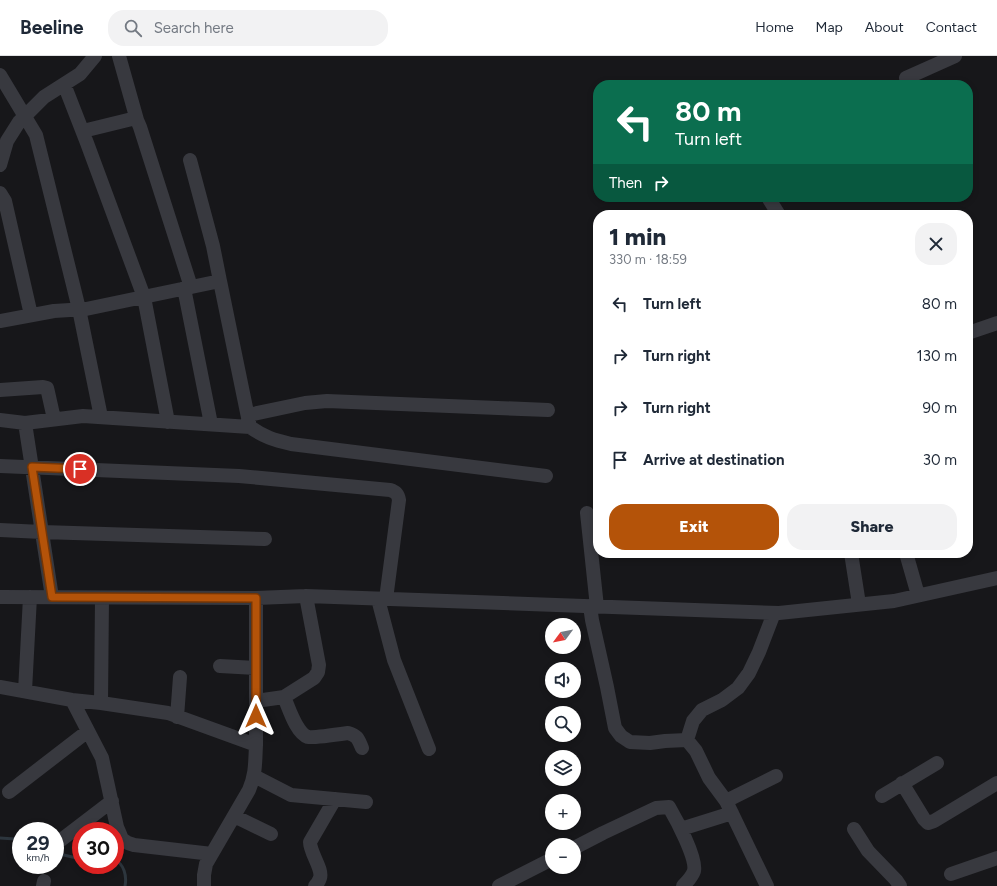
<!DOCTYPE html>
<meta charset="utf-8">
<style>
body{margin:0;font-family:Figtree,sans-serif;background:#f2f2f3;color:#1f2937;height:100vh;display:flex;flex-direction:column;font-size:15px;white-space:nowrap}
*{box-sizing:border-box;margin:0}
p{font-size:13px;color:#747a83}
.icon{flex:none;width:22px;height:22px;fill:none;stroke:currentColor;stroke-width:2;stroke-linecap:round;stroke-linejoin:round}
.map{position:relative;flex:1;overflow:hidden}
.details{position:absolute;left:593px;top:154px;width:380px;height:348px;display:flex;flex-direction:column;background:#fff;border-radius:16px;box-shadow:0 2px 6px #0003}
.details>*{flex:none}
.hud{position:absolute;left:593px;top:24px;width:380px;height:122px;border-radius:16px;box-shadow:0 2px 6px #0003;background:#0b6e4f;color:#fff;overflow:hidden}
.needle{width:26px;rotate:238deg}
.controls{position:absolute;left:545px;top:562px;display:grid;gap:8px}
.controls a{display:grid;place-items:center;width:36px;height:36px;border-radius:50%;background:#fff;box-shadow:0 2px 6px #0003;font-size:20px}
.speed{position:absolute;left:12px;top:766px;display:flex;gap:8px;font-size:20px;font-weight:700;text-align:center}
.speed>*{display:grid;place-content:center;width:52px;height:52px;border-radius:50%;background:#fff;box-shadow:0 2px 6px #0003;line-height:1}
.speed small{font-size:10px;font-weight:400}
.speed .limit{border:6px solid #d22;background:#fff;color:#111}
.pin{position:absolute;display:grid;place-items:center;width:34px;height:34px;color:#fff;margin:-17px;border:2px solid #fff;border-radius:50%;box-shadow:0 1px 4px #0007}
.me{position:absolute;width:44px;margin:-22px;rotate:0deg;stroke-linejoin:round;filter:drop-shadow(0 0 3px #0008)}
.turn{display:flex;align-items:center;gap:14px;height:84px;padding:0 16px;font-size:18px}
.turn .icon{width:52px;height:52px;stroke-width:2.5}
.turn b{display:block;font-size:28px;line-height:34px}
.then{display:flex;align-items:center;height:38px;padding:0 16px;background:#0003;gap:8px;font-size:15px}
.round{display:grid;place-items:center;flex:none;width:42px;height:42px;border-radius:16px;background:#f2f2f3}
.summary{display:flex;align-items:center;justify-content:space-between;height:68px;padding:0 16px}
h1{font-size:24px;font-weight:800;line-height:30px}
.cta{display:flex;gap:8px;margin-top:auto;padding:8px 16px}
.cta a{flex:1;height:46px;border-radius:16px;background:#b45309;color:#fff;font-size:16px;font-weight:800;line-height:46px;text-align:center}
.cta a+a{background:#f2f2f3;color:#1f2937}
ul{padding:0;list-style:none}
li{display:flex;align-items:center;gap:12px;height:52px;padding:0 16px}
li div{flex:1}
li b{display:block;font-size:15px}
li em{font-style:normal}
header{display:flex;align-items:center;gap:24px;box-sizing:border-box;height:56px;padding:0 20px;background:#fff;border-bottom:1px solid #e0e1e3}
header strong{font-size:19px}
nav{display:flex;gap:22px;margin-inline-start:auto;font-size:14px}
.search{width:280px;height:36px;background:#f2f2f3;display:flex;align-items:center;gap:10px;box-sizing:border-box;padding:0 14px;border-radius:16px;color:#747a83;font-size:15px}
.map>svg:first-child{display:block}
.lines{fill:none;stroke-linecap:round;stroke-linejoin:round}
.stream{stroke:#2d363e;stroke-width:3}
.minor{stroke:#38393f;stroke-width:14}
.route-casing{stroke:#753606;stroke-width:10}
.route{stroke:#b45309;stroke-width:7}
</style>
<header>
<strong>Beeline</strong>
<div class="search"><svg class="icon" aria-label="search" viewBox="0 0 24 24"><circle cx="10" cy="10" r="6"/><path d="M15 15l6 6"/></svg>Search here</div>
<nav><a>Home</a><a>Map</a><a>About</a><a>Contact</a></nav>
</header>
<div class="map">
<svg width="997" height="830" viewBox="0 0 997 830">
<rect width="100%" height="100%" fill="#17171a"/>
<g class="lines">
<path class="stream" d="M0 782 15 783 21 786
M55 797 81 803
M115 804C124 808 127 820 125 830"/>
<path class="minor" d="M119 0 137 64
M0 19 36 79 79 253 101 361
M906 22 955 0
M64 28 87 87 144 241 168 366
M83 75 132 63 137 64 140 71 191 231
M190 104 213 190 220 225
M0 109 7 85 19 66 44 41 80 18 95 0
M0 137 5 145 31 259
M769 143 779 159
M184 232 211 368
M0 265 54 255 86 253 220 225 250 371C264 381 274 384 291 388L546 420
M968 277 997 267
M0 334 43 331 47 332 48 336 54 363
M248 359 305 347 327 345 548 354
M0 364 25 367
M0 410 239 420 390 434C396 436 398 438 399 444L386 543
M587 457 597 551
M0 474 42 476 265 483
M851 497 859 548
M906 497 918 539
M0 541 256 542 306 540 779 557 894 545 997 522
M52 541 25 367 83 360 250 371
M378 543 394 604 429 693
M590 550 592 564 607 631 615 672 621 680 630 686 650 687 665 685 687 684 696 695 709 722 726 745 767 830
M220 610 256 612
M0 631 72 644 101 647 168 657 256 689V542
M25 635 30 541
M284 641C289 652 296 677 308 681 313 682 341 678 348 677 358 680 358 683 362 692
M72 644 102 702 117 771 120 778 122 783 128 787 134 789 212 798
M256 645 284 641 314 622 318 616 319 609 306 540
M101 647 102 542
M177 661 180 621
M687 684 693 665 702 654 722 644 738 632 749 617 759 596 774 557
M254 720 291 739 366 746
M902 727 924 763 928 767 934 765 997 727
M9 736 88 675
M882 740 937 707
M726 745 776 720
M234 760 271 778
M681 773 732 757
M854 773 868 795 896 824 900 830
M61 784 112 745
M574 792 603 777 656 752 669 751C676 763 697 802 694 815 692 821 688 825 683 830
M951 818 997 802
M43 830 44 825
M204 830V819L206 808 249 734C256 718 255 706 256 689
M315 830C317 828 319 825 320 822 323 813 310 797 310 786L335 743
M499 830 552 803"/>
</g>
<g class="lines">
<defs>
<path id="route" d="M80 413 32 411 52 541 256 542V660"/>
</defs>
<use href="#route" class="route-casing"/>
<use href="#route" class="route"/>
</g>
</svg>
<div class="controls">
<a><svg class="needle" viewBox="-14 -14 28 28"><path d="M0-13l5 13h-10z" fill="#e53935"/><path d="M0 13l5-13h-10z" fill="#747a83"/></svg></a>
<a><svg class="icon" aria-label="sound" viewBox="0 0 24 24"><path d="M4 9h4l5-4v14l-5-4H4zM17 9q2 3 0 6"/></svg></a>
<a><svg class="icon" aria-label="search" viewBox="0 0 24 24"><circle cx="10" cy="10" r="6"/><path d="M15 15l6 6"/></svg></a>
<a><svg class="icon" aria-label="layers" viewBox="0 0 24 24"><path d="M12 4l9 5-9 5-9-5zM3 14l9 5 9-5"/></svg></a>
<a>+</a>
<a>−</a>
</div>
<div class="speed"><div>29<small>km/h</small></div><div class="limit">30</div></div>
<div class="pin" style="left:80px;top:413px;background:#d93025"><svg class="icon" aria-label="arrive" viewBox="0 0 24 24"><path d="M6 21V4h12l-3 4 3 4H6"/></svg></div>
<svg class="me" style="left:256px;top:660px" viewBox="-20 -20 40 40"><path d="M0-17L14 15 0 8-14 15z" fill="#b45309" stroke="#fff" stroke-width="4"/></svg>
<div class="hud">
<div class="turn"><svg class="icon" aria-label="left" viewBox="0 0 24 24"><path d="M17 20v-9H6M10 6l-5 5 5 5"/></svg><div><b>80 m</b>Turn left</div></div>
<div class="then">Then<svg class="icon" aria-label="right" viewBox="0 0 24 24"><path d="M7 20v-9h11M14 6l5 5-5 5"/></svg></div>
</div>
<section class="details">
<div class="summary"><div><h1>1 min</h1><p>330 m · 18:59</p></div><a class="round"><svg class="icon" aria-label="close" viewBox="0 0 24 24"><path d="M6 6l12 12M18 6L6 18"/></svg></a></div>
<ul>
<li><svg class="icon" aria-label="left" viewBox="0 0 24 24"><path d="M17 20v-9H6M10 6l-5 5 5 5"/></svg><div><b>Turn left</b></div><em>80 m</em></li>
<li><svg class="icon" aria-label="right" viewBox="0 0 24 24"><path d="M7 20v-9h11M14 6l5 5-5 5"/></svg><div><b>Turn right</b></div><em>130 m</em></li>
<li><svg class="icon" aria-label="right" viewBox="0 0 24 24"><path d="M7 20v-9h11M14 6l5 5-5 5"/></svg><div><b>Turn right</b></div><em>90 m</em></li>
<li><svg class="icon" aria-label="arrive" viewBox="0 0 24 24"><path d="M6 21V4h12l-3 4 3 4H6"/></svg><div><b>Arrive at destination</b></div><em>30 m</em></li>
</ul>
<div class="cta"><a>Exit</a><a>Share</a></div>
</section>
</div>
